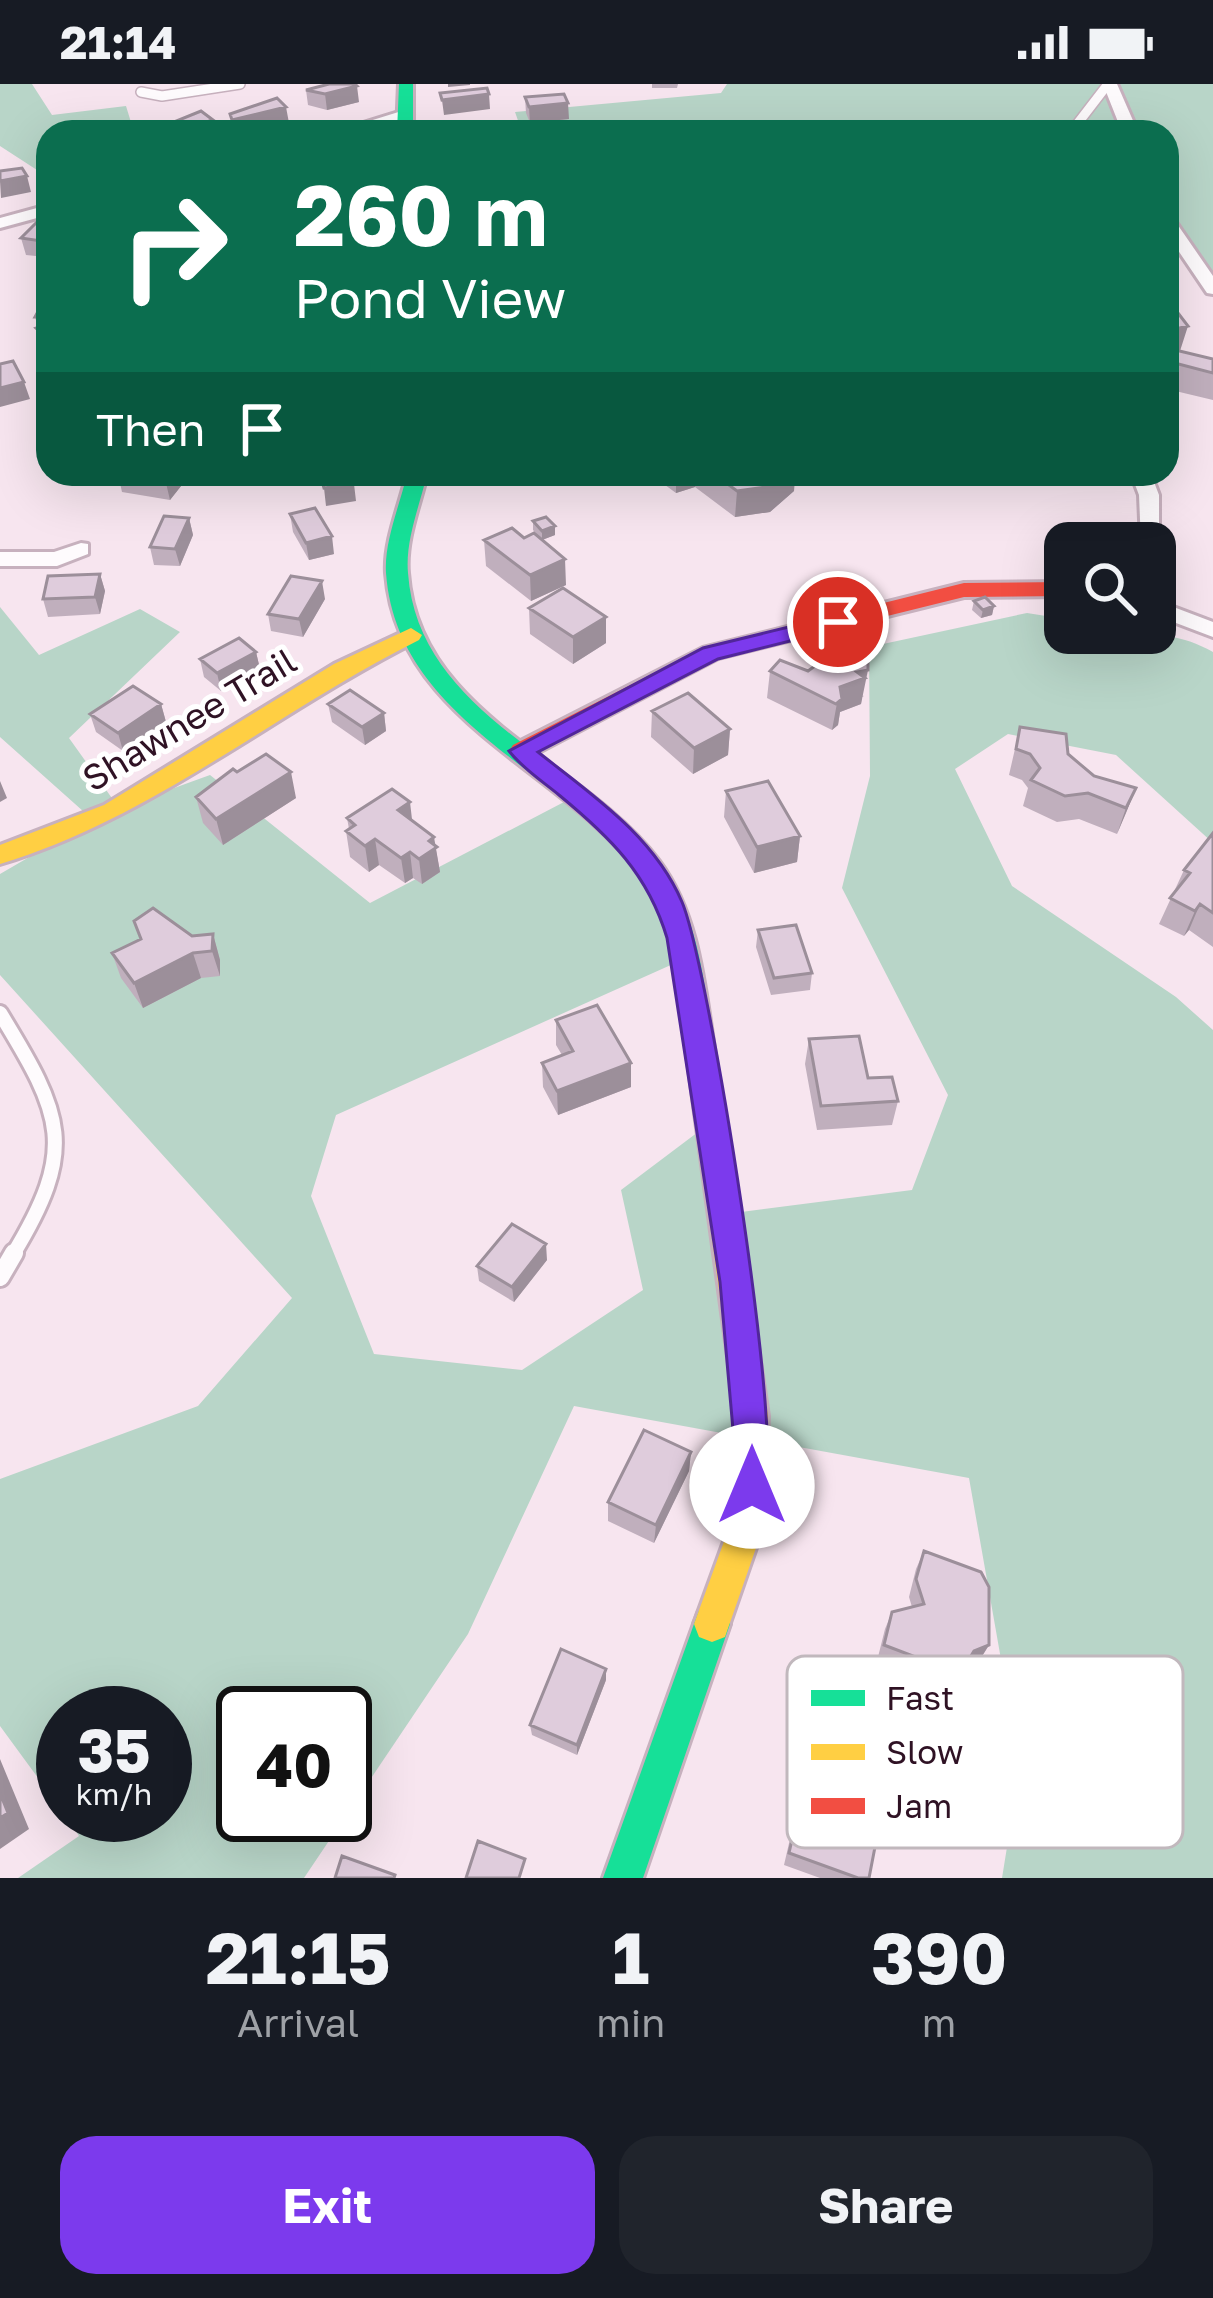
<!DOCTYPE html>
<style>
body{margin:0;font-family:"Golos Text",sans-serif;background:#20242c;color:#f1f3f6;height:100vh;display:flex;flex-direction:column;font-size:45px;white-space:nowrap}
*{box-sizing:border-box;margin:0}
p{font-size:39px;color:#9ea1a6}
.icon{flex:none;width:66px;height:66px;fill:none;stroke:currentColor;stroke-width:2;stroke-linecap:round;stroke-linejoin:round}
.map{position:relative;height:1794px;overflow:hidden}
.details{display:flex;flex-direction:column;background:#171b24;flex:1}
.details>*{flex:none}
.top-card{position:absolute;left:36px;top:36px;width:1143px;height:366px;border-radius:36px;box-shadow:0 12px 48px #0002;background:#0b6e4f;color:#fff;overflow:hidden}
.controls{position:absolute;left:1044px;top:438px;display:grid;gap:24px}
.controls a{display:grid;place-items:center;width:132px;height:132px;border-radius:24px;background:#171b24;box-shadow:0 12px 48px #0002;font-size:60px}
.speed{position:absolute;left:36px;top:1602px;display:flex;gap:24px;font-size:60px;font-weight:700;text-align:center}
.speed>*{display:grid;place-content:center;width:156px;height:156px;border-radius:50%;background:#171b24;box-shadow:0 12px 48px #0002;line-height:1}
.speed small{font-size:30px;font-weight:400}
.speed .limit{border:6px solid #111;border-radius:18px;background:#fff;color:#111}
.pin{position:absolute;display:grid;place-items:center;width:102px;height:102px;color:#fff;margin:-51px;border:6px solid #fff;border-radius:50%;box-shadow:0 3px 12px #0007}
.me{position:absolute;width:132px;margin:-66px;rotate:0deg;stroke-linejoin:round;filter:drop-shadow(0 0 9px #0008)}
.turn{display:flex;align-items:center;gap:42px;height:252px;padding:0 60px;font-size:54px}
.turn .icon{width:156px;height:156px;stroke-width:2.5}
.turn b{display:block;font-size:84px;line-height:102px}
.then{display:flex;align-items:center;height:114px;padding:0 60px;background:#0003;gap:24px;font-size:45px}
.eta{display:flex;justify-content:space-evenly;align-items:center;height:204px;text-align:center}
.eta b{font-size:72px;font-weight:700;line-height:84px}
.button{display:flex;gap:24px;margin-top:auto;padding:24px 60px}
.button a{flex:1;height:138px;border-radius:36px;background:#7c3aed;color:#fff;font-size:48px;font-weight:700;line-height:138px;text-align:center}
.button a+a{background:#20242c;color:#f1f3f6}
.status{display:flex;justify-content:space-between;align-items:center;height:84px;padding:0 60px;background:#171b24;direction:ltr}
.status svg{height:33px;fill:currentColor}
.map>svg:first-child{display:block}
.green{fill:#b8d5c8;fill-rule:evenodd}
.lines{fill:none;stroke-linecap:round;stroke-linejoin:round}
.lane-far2-casing{stroke:#c7b1be;stroke-width:12}
.lane-far1-casing{stroke:#c7b1be;stroke-width:20}
.lane-casing{stroke:#c7b1be;stroke-width:24}
.street-casing{stroke:#c7b1be;stroke-width:6}
.fast-casing{stroke:#c7b1be;stroke-width:6}
.slow-casing{stroke:#c7b1be;stroke-width:6}
.jam-casing{stroke:#c7b1be;stroke-width:6}
.lane-far2{stroke:#fefbfd;stroke-width:9}
.lane-far1{stroke:#fefbfd;stroke-width:14}
.lane{stroke:#fefbfd;stroke-width:18}
.street{fill:#fefbfd;fill-rule:evenodd}
.fast{fill:#16e098;fill-rule:evenodd}
.slow{fill:#ffcf43;fill-rule:evenodd}
.jam{fill:#f24e42;fill-rule:evenodd}
.wall{fill:#c0afbd}
.shaded-wall{fill:#9c8f9a}
.building{fill:#dfccdc;stroke:#9c8f9a;stroke-width:3}
.route{fill:#7c3aed;stroke:#51269a;stroke-width:3}
.labels{text-anchor:middle;dominant-baseline:central;stroke-width:10;stroke-linejoin:round;paint-order:stroke}
.street-label{font-size:36px;fill:#2f1224;stroke:#fff}
.key{fill:#fff;stroke:#c1b8bd;stroke-width:3}
.key-label{font-size:33px;fill:#2f1224}
</style>
<div class="status"><b>21:14</b><svg viewBox="0 0 49 12"><path d="M0 12V9h3v3zM5 12V6h3v6zM10 12V3h3v9zM15 12V0h3v12zM26 1h20v11H26zM47 4h2v5h-2z"/></svg></div>
<div class="map">
<svg width="1213" height="1794" viewBox="0 0 1213 1794">
<rect width="100%" height="100%" fill="#f7e5ef"/>
<path class="green" d="M0 0H32L52 31 126 22 134 48H48V84L37 86 0 62Z
M727 0H1213V189L1176 144 1167 143V48H758L756 43 522 48 515 28 721 9Z
M0 523 39 571 140 525 180 548 69 654 119 724 210 691 370 819 564 718 646 782 682 876 336 1031 311 1112 374 1270 522 1286 643 1206 621 1106 710 1039 726 1130 912 1106 948 1011 842 804 870 692 869 563 1027 529 1065 535V549C1115 549 1169 542 1213 568V759L1116 671 1008 650 955 685 1012 802 1176 913 1213 946V1794H1002L1020 1683 969 1394 574 1322 468 1550 304 1794H18L79 1752 65 1731H165V1629H63V1728L0 1642V1395L198 1322 292 1214 0 891V790L93 736 0 653ZM243 1629H345V1731H243Z"/>
<g class="lines">
<defs>
<path id="lane-far2" d="M141 8 162 12 240 0
M1071 48 1108 0"/>
<path id="lane-far1" d="M0 929C63 1032 78 1064 12 1172"/>
<path id="lane" d="M0 1193 14 1169"/>
<path id="street" d="M1103 0H1117L1138 48H1122Z
M405 26 413 31 410 34 360 48H334Z
M48 121V131L0 144V134Z
M1167 133 1173 134 1213 192V210L1207 209 1167 150Z
M1131 390H1151L1159 411V464L1141 459 1139 411Z
M81 459 88 460V470L57 482H0V468H54Z
M1155 516 1213 538V553L1155 531Z"/>
<path id="fast" d="M399 0H413V48H397Z
M407 390H427C420 421 405 456 408 489 418 631 582 676 659 777 701 833 705 910 716 977L712 985H692L688 977C679 917 678 841 641 791 563 685 397 638 386 489 384 457 400 421 407 390Z
M712 1522 725 1527 730 1540 643 1794H603L694 1540 699 1527Z"/>
<path id="slow" d="M411 544 422 551 419 556C277 627 153 734 0 780V761L104 721 334 580Z
M702 966 712 969 716 977 768 1332 764 1441 725 1553 712 1558 699 1553 694 1540 730 1441 736 1332 688 977 692 969Z"/>
<path id="jam" d="M1065 498V512L964 513 718 574 529 673H513L509 667 513 661 703 564 964 499Z"/>
</defs>
<use href="#lane-far2" class="lane-far2-casing"/>
<use href="#lane-far1" class="lane-far1-casing"/>
<use href="#lane" class="lane-casing"/>
<use href="#street" class="street-casing"/>
<use href="#fast" class="fast-casing"/>
<use href="#slow" class="slow-casing"/>
<use href="#jam" class="jam-casing"/>
<use href="#lane-far2" class="lane-far2"/>
<use href="#lane-far1" class="lane-far1"/>
<use href="#lane" class="lane"/>
<use href="#street" class="street"/>
<use href="#fast" class="fast"/>
<use href="#slow" class="slow"/>
<use href="#jam" class="jam"/>
</g>
<path class="wall" d="M652 0H678L677 4H652Z
M306 6 359 18 327 26 308 21Z
M525 13 569 35 530 39 526 29Z
M48 134 46 173 26 171 21 154Z
M48 211V268L40 261 36 244 38 243 35 233Z
M1167 228 1180 267 1213 275V316L1167 305Z
M118 390H184L185 397 170 416 122 408Z
M661 390H795L794 407 770 428 735 433 695 403 676 409 661 398Z
M290 430 334 470 309 476 293 448Z
M189 434 193 451 180 482 154 481 150 463Z
M533 437 555 451 542 456 533 446Z
M524 454 566 501 531 517 486 482 484 456Z
M100 490 105 507 100 530 48 533 43 515Z
M325 515 303 553 271 547 268 530Z
M974 517 994 522 992 531 981 534 972 526Z
M529 524 606 559 573 580 530 550Z
M256 568 260 585 221 607 204 593 200 575Z
M770 587 864 612 862 613 861 620 840 628 838 641 832 646 767 614Z
M161 620 166 638 123 667 96 648 90 630Z
M328 620 384 629 386 647 365 661 332 638Z
M652 627 730 645 728 671 693 690 651 653Z
M1020 643 1068 670 1094 692 1136 704 1117 750 1079 735 1057 738 1023 722 1028 704 1022 696 1009 691Z
M237 688 296 714 223 761 203 739 196 713Z
M726 707 800 752 797 778 754 789 724 733Z
M347 734 412 737 435 761 440 788 422 800 413 794 405 799 379 781 369 788 350 773 346 747 349 745Z
M1213 749V863L1189 846 1184 852 1159 840 1184 786Z
M758 846 812 889 810 906 771 911 756 863Z
M213 850 220 876V892L201 894 143 924 121 894 112 869 192 852Z
M556 936 631 979V1003L558 1031 543 1003 542 979 562 971 556 961Z
M809 955 868 994 898 1017 892 1041 817 1046 805 980Z
M547 1176 514 1218 479 1197 477 1182Z
M691 1368 689 1387 654 1459 608 1437V1418Z
M924 1467 989 1561 979 1577 965 1583 951 1605 877 1577 885 1545 892 1528 912 1523 909 1513 916 1485Z
M606 1596 577 1671 532 1651 530 1641Z
M817 1649 869 1794H820L784 1781 811 1664Z"/>
<path class="shaded-wall" d="M448 0H470V1L448 3Z
M357 2 359 18 327 26 325 10Z
M489 10 490 25 444 31 442 16Z
M568 19 569 35 530 39 529 23Z
M286 23 289 39 249 48H234L232 36Z
M213 36 216 48H174Z
M27 92 31 108 1 114 0 97Z
M48 151V172L46 173 41 157Z
M1188 242 1180 267 1167 270V247Z
M24 298 30 315 0 323V304Z
M58 390H84L59 394Z
M173 390H184L185 397 170 416 166 399Z
M676 390H696L695 403 676 409Z
M786 390H795L794 407 770 428 735 433 737 407Z
M354 400 356 417 326 422 324 404Z
M189 434 193 451 180 482 175 465Z
M555 442V451L542 456V447Z
M332 452 334 470 309 476 306 459Z
M565 475 566 501 531 517 530 491Z
M100 490 105 507 100 530 95 513Z
M322 497 325 515 303 553 299 535Z
M994 522 992 531 981 534 983 526Z
M606 533V559L573 580V553Z
M256 568 260 585 221 607 217 589Z
M868 586 861 620 840 628 838 641 832 646 840 603 857 588Z
M161 620 166 638 123 667 118 649Z
M384 629 386 647 365 661 362 643Z
M730 645 728 671 693 690 694 664Z
M291 688 296 714 223 761 216 735Z
M0 697 7 714 0 718Z
M1136 704 1126 729 1117 750 1126 724Z
M410 718 413 744 398 726Z
M800 752 797 778 754 789 757 763Z
M434 753 440 788 422 800 419 775 429 757Z
M375 755 379 781 369 788 365 762Z
M410 768 413 794 405 799 401 774Z
M1200 820 1189 846 1184 852 1195 827Z
M213 850 220 876V892L212 867Z
M193 869 201 894 143 924 134 899Z
M631 979V1003L558 1031 557 1007Z
M546 1160 547 1176 514 1218 512 1203Z
M691 1368 689 1387 654 1459 656 1441Z
M989 1561 979 1577 965 1583 951 1605 974 1567Z
M606 1585V1596L577 1671V1661Z
M0 1675 29 1745 0 1765Z"/>
<path class="building" d="M329 0H355L357 2 325 10 306 6Z
M487 4 489 10 442 16 440 9Z
M564 10 568 19 529 23 525 13Z
M277 14 286 23 232 36 230 30Z
M201 27 213 36 174 48 164 42Z
M383 43V48H366L365 44Z
M22 84 27 92 0 97V87Z
M42 133 48 134V151L41 157 21 154Z
M47 211 48 233H35Z
M1167 228 1178 229 1188 242 1167 247Z
M48 240V255L36 244Z
M1167 264 1213 275V289L1167 277Z
M13 277 24 298 0 304V280Z
M118 390H173L166 399Z
M320 390H351L354 400 324 404Z
M714 390H786L772 402 737 407Z
M315 424 332 452 306 459 290 430Z
M164 432 189 434 175 465 150 463Z
M546 433 555 442 542 447 533 437Z
M512 444 524 454 534 449 565 475 530 491 484 456Z
M100 490 95 513 43 515 48 492Z
M291 492 322 497 299 535 268 530Z
M563 504 606 533 573 553 529 524Z
M985 513 994 522 983 526 974 517Z
M239 554 256 568 217 589 200 575Z
M837 566 868 578V586L857 588 865 594 840 603 842 615 836 620 770 587 780 576 808 587Z
M133 602 161 620 118 649 90 630Z
M350 606 384 629 362 643 328 620Z
M688 609 730 645 694 664 652 627Z
M1020 643 1066 650 1068 670 1094 692 1136 704 1126 724 1088 709 1065 712 1031 696 1040 684 1030 670 1016 665Z
M266 670 291 688 216 735 196 713 233 685 237 688Z
M768 697 800 752 757 763 726 707Z
M392 705 410 718 398 726 434 753 429 757 437 763 419 775 410 768 401 774 375 755 365 762 346 747 355 741 347 734Z
M1213 749V829L1200 820 1195 827 1170 814 1190 789 1184 786Z
M153 824 192 852 213 850 212 867 193 869 134 899 112 869 141 855 134 837Z
M796 841 812 889 774 894 758 846Z
M597 921 631 979 557 1007 542 979 573 967 556 936Z
M859 952 868 994 892 993 898 1017 821 1022 809 955Z
M512 1140 546 1160 512 1203 477 1182Z
M644 1346 691 1368 656 1441 608 1418Z
M924 1467 981 1488 989 1503V1561L974 1567 960 1590 884 1561 892 1528 924 1520 916 1495Z
M561 1565 606 1585 577 1661 530 1641Z
M817 1649 892 1675 869 1794H858L789 1769Z
M0 1709 8 1729 0 1734Z
M478 1757 525 1775 519 1794H466Z
M342 1772 395 1791 394 1794H335Z"/>
<path class="route" d="M838 531 846 533V543L718 575 538 668C592 711 654 752 682 818 709 882 786 1362 764 1414L752 1419 739 1414 720 1198 667 854C648 790 610 753 559 711 542 697 522 684 509 667L703 564Z"/>
<g class="labels">
<g class="street-label">
<text transform="translate(189 635) rotate(-31)">Shawnee Trail</text>
</g>
</g>
<rect x="787" y="1572" width="396" height="192" rx="18" class="key"/>
<rect x="811" y="1606" width="54" height="16" fill="#16e098"/>
<rect x="811" y="1660" width="54" height="16" fill="#ffcf43"/>
<rect x="811" y="1714" width="54" height="16" fill="#f24e42"/>
<g class="key-label">
<text x="886" y="1626">Fast</text>
<text x="886" y="1680">Slow</text>
<text x="886" y="1734">Jam</text>
</g>
</svg>
<div class="controls">
<a><svg class="icon" aria-label="search" viewBox="0 0 24 24"><circle cx="10" cy="10" r="6"/><path d="M15 15l6 6"/></svg></a>
</div>
<div class="speed"><div>35<small>km/h</small></div><div class="limit">40</div></div>
<div class="pin" style="left:838px;top:538px;background:#d93025"><svg class="icon" aria-label="arrive" viewBox="0 0 24 24"><path d="M6 21V4h12l-3 4 3 4H6"/></svg></div>
<svg class="me" style="left:752px;top:1402px" viewBox="-20 -20 40 40"><circle r="19" fill="#fff"/><path d="M0-13L10 11 0 6-10 11z" fill="#7c3aed"/></svg>
<div class="top-card">
<div class="turn"><svg class="icon" aria-label="right" viewBox="0 0 24 24"><path d="M7 20v-9h11M14 6l5 5-5 5"/></svg><div><b>260 m</b>Pond View</div></div>
<div class="then">Then<svg class="icon" aria-label="arrive" viewBox="0 0 24 24"><path d="M6 21V4h12l-3 4 3 4H6"/></svg></div>
</div>
</div>
<section class="details">
<div class="eta">
<div><b>21:15</b><p>Arrival</p></div>
<div><b>1</b><p>min</p></div>
<div><b>390</b><p>m</p></div>
</div>
<div class="button"><a>Exit</a><a>Share</a></div>
</section>
